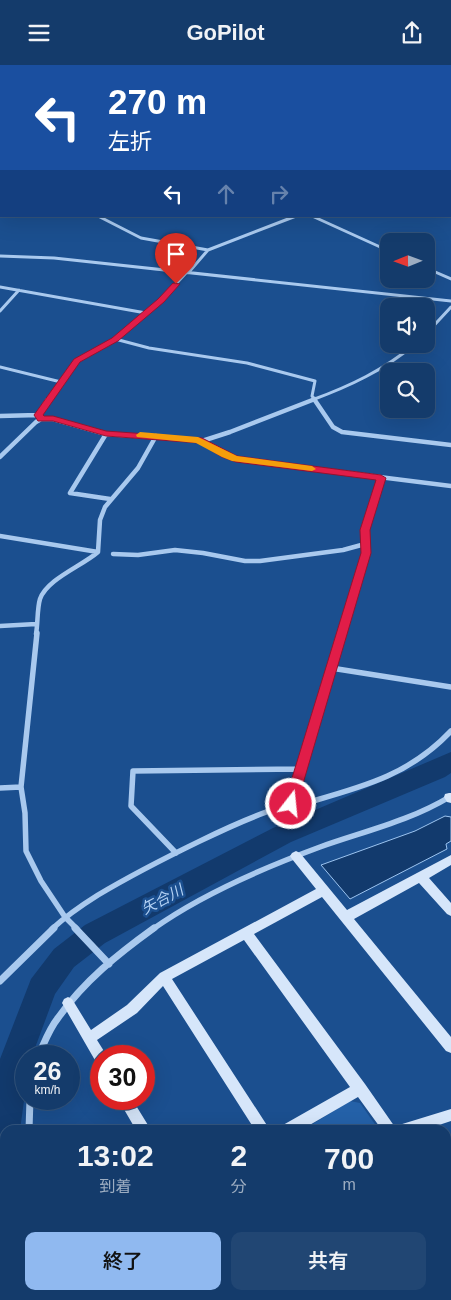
<!DOCTYPE html>
<html lang="ja">
<meta charset="utf-8">
<style>
body{margin:0;font-family:Helvetica,"Noto Sans JP",sans-serif;background:#214673;color:#f1f3f6;height:100vh;display:flex;flex-direction:column;font-size:19px;white-space:nowrap}
*{box-sizing:border-box;margin:0}
p{font-size:16px;color:#9dadc1}
.icon{flex:none;width:28px;height:28px;fill:none;stroke:currentColor;stroke-width:2;stroke-linecap:round;stroke-linejoin:round}
.map{position:relative;flex:1;overflow:hidden}
.sheet{position:absolute;left:0px;top:1060px;width:451px;height:175px;display:flex;flex-direction:column;background:#143b6b;border-radius:15px 15px 0 0;box-shadow:0 5px 20px #0002,0 0 0 1px #33557e}
.sheet>*{flex:none}
.guide{position:absolute;left:0px;top:0px;width:451px;height:152px;box-shadow:0 5px 20px #0002,0 0 0 1px #33557e;background:#1a4fa0;color:#fff;overflow:hidden}
.needle{width:32px;rotate:269deg}
.buttons{position:absolute;left:380px;top:168px;display:grid;gap:10px}
.buttons a{display:grid;place-items:center;width:55px;height:55px;border-radius:10px;background:#143b6b;box-shadow:0 5px 20px #0002,0 0 0 1px #33557e;font-size:25px}
.speed{position:absolute;left:15px;top:980px;display:flex;gap:10px;font-size:25px;font-weight:700;text-align:center}
.speed>*{display:grid;place-content:center;width:65px;height:65px;border-radius:50%;background:#143b6b;box-shadow:0 5px 20px #0002,0 0 0 1px #33557e;line-height:1}
.speed small{font-size:12px;font-weight:400}
.speed .limit{border:8px solid #d22;background:#fff;color:#111}
.pin{position:absolute;display:grid;place-items:center;width:42px;height:42px;color:#fff;margin:-51px -21px;border-radius:50% 50% 50% 0;rotate:-45deg;box-shadow:0 0 5px #0007}
.pin .icon{rotate:45deg}
.me{position:absolute;width:55px;margin:-28px;rotate:16deg;stroke-linejoin:round;filter:drop-shadow(0 0 4px #0008)}
.turn{display:flex;align-items:center;gap:18px;height:105px;padding:0 25px;font-size:22px}
.turn .icon{width:65px;height:65px;stroke-width:2.5}
.turn b{display:block;font-size:35px;line-height:42px}
.lanes{display:flex;align-items:center;height:48px;padding:0 25px;background:#0003;justify-content:center;gap:25px;direction:ltr}
.lanes .off{opacity:.35}
.eta{display:flex;justify-content:space-evenly;align-items:center;height:85px;text-align:center}
.eta b{font-size:30px;font-weight:600;line-height:35px}
.cta{display:flex;gap:10px;margin-top:auto;padding:10px 25px}
.cta a{flex:1;height:58px;border-radius:10px;background:#90b9f0;color:#111;font-size:20px;font-weight:600;line-height:58px;text-align:center}
.cta a+a{background:#214673;color:#f1f3f6}
header{display:flex;justify-content:space-between;align-items:center;height:65px;padding:0 25px;background:#143b6b;font-size:22px;font-weight:600}
.map>svg:first-child{display:block}
.green{fill:#2461a8}
.water{fill:#123a6d;stroke:#9cc4f0}
.lines{fill:none;stroke-linecap:round;stroke-linejoin:round}
.river{fill:#123a6d;fill-rule:evenodd}
.street-far4{stroke:#a9c9ee;stroke-width:2.5}
.street-far3{stroke:#a9c9ee;stroke-width:3}
.street-far2{stroke:#a9c9ee;stroke-width:4.5}
.street-far1{stroke:#a9c9ee;stroke-width:5.5}
.street{stroke:#a9c9ee;stroke-width:7}
.secondary{fill:#d6e6fa;fill-rule:evenodd}
.highway{fill:#fff;fill-rule:evenodd}
.rail{stroke:#fff;stroke-width:2;stroke-dasharray:5 2;stroke-linecap:butt}
.route{fill:#e11d48;stroke:#92132f}
.slow{fill:#f59e0b}
.labels{text-anchor:middle;dominant-baseline:central;stroke-width:5;stroke-linejoin:round;paint-order:stroke}
.water-label{font-size:15px;font-style:italic;fill:#b5d3f5;stroke:#1b4f8f}
</style>
<header><svg class="icon" aria-label="menu" viewBox="0 0 24 24"><path d="M4 6h16M4 12h16M4 18h16"/></svg>GoPilot<svg class="icon" aria-label="share" viewBox="0 0 24 24"><path d="M12 15V3M7 8l5-5 5 5M5 13v7h14v-7"/></svg></header>
<div class="map">
<svg width="451" height="1235" viewBox="0 0 451 1235">
<rect width="100%" height="100%" fill="#1b4f8f"/>
<path class="green" d="M350 1036 360 1038 379 1065H303Z"/>
<path class="water" d="M445 751 451 752V776L446 779 447 784 350 834 321 800 415 766Z"/>
<g class="lines">
<path class="river" d="M451 687V708L445 712 291 777 105 878 74 902 55 929 32 991H26V1021L20 1065H5V1099L0 1101V994L31 914 54 884 85 860 273 763Z
M0 1119 5 1121V1230H23L21 1235H0Z"/>
<path class="street-far4" d="M71 0 75 1"/>
<path class="street-far3" d="M98 151 141 173 208 185
M312 151 389 186
M0 191 54 193 451 236
M426 203 451 214
M189 207 208 185 296 151
M0 222 146 248
M0 246 19 225
M426 269 451 242
M115 274 149 283 247 298 315 316 312 331 315 335
M0 302 61 317
M47 335 77 296 115 274 161 235 187 207
M312 335C350 321 384 305 415 279"/>
<path class="street-far2" d="M314 334 333 362 342 367 451 380
M0 351 38 350
M41 354 38 350 48 334
M106 369 70 428 110 434
M202 376 230 367 315 334
M0 392 36 357 41 354H53L106 369 199 375 236 394 451 421
M0 471 98 487
M113 489 138 490 175 485 203 488 245 496H260L343 485 365 479
M0 561 36 559
M36 569C38 558 37 544 40 534 47 514 82 501 98 487L100 455 105 442 138 403 156 371
M342 569 366 488 365 465 381 413"/>
<path class="street-far1" d="M37 568 21 722 25 748 26 786 41 816 65 852 77 864
M331 603 451 622
M0 723 21 722
M291 739 342 568
M176 788 131 741 133 706 301 704
M52 864C66 851 82 840 98 830 130 811 269 736 299 740 358 723 408 712 451 666
M153 864C202 829 263 803 320 782 365 766 410 756 451 731"/>
<path class="street" d="M75 863 109 899
M0 916 54 863
M38 991C44 979 49 964 58 953 84 916 118 889 154 863
M29 1065 30 1034
M42 1230 43 1235
M339 1230 343 1235
M239 1235 246 1230"/>
<path class="secondary" d="M449 728H451V738L447 737 444 732 445 729Z
M296 786 300 788 347 845 451 790V800L429 813 451 838V851L447 849 419 818 354 854 451 972V988L446 986 322 832 254 869 365 1019 397 1065H382L358 1032 301 1065H281L283 1060 350 1022 244 875 172 914 270 1065H255L163 921 137 948 97 975 107 991H101V999L96 997 62 938 64 934 68 932 72 934 91 965 127 940 160 908 316 824 292 794 290 791 292 788Z
M118 1034H132L151 1065H136Z
M451 1044V1056L424 1065H397L399 1060Z
M211 1230H227L229 1235H213Z"/>
<path class="highway" d="M118 0H126V1H119Z
M187 0H196L197 1H188Z
M221 0H232L233 1H222Z
M243 0H252L253 1H244Z
M450 70H451V75H450Z
M1 101V107L0 108V102Z"/>
<path class="rail" d="M431 1 435 0"/>
</g>
<path class="route" d="M173 218 180 219 164 237 118 276 80 297 43 350 44 351H53L106 366 202 373 237 391 381 410 386 413 370 465 371 488 297 739 295 743H286L284 739 361 488 360 465 376 415 236 397 222 392 199 378 106 371 53 356H38L34 350 74 294 112 273 158 234Z"/>
<path class="slow" d="M140 367 198 372 237 391 312 401 316 404 312 406 232 396 222 392 196 378 137 372 136 370Z"/>
<g class="labels">
<g class="water-label">
<text transform="translate(162 834) rotate(-28)">矢合川</text>
</g>
</g>
</svg>
<div class="buttons">
<a><svg class="needle" viewBox="-14 -14 28 28"><path d="M0-13l5 13h-10z" fill="#e53935"/><path d="M0 13l5-13h-10z" fill="#9dadc1"/></svg></a>
<a><svg class="icon" aria-label="sound" viewBox="0 0 24 24"><path d="M4 9h4l5-4v14l-5-4H4zM17 9q2 3 0 6"/></svg></a>
<a><svg class="icon" aria-label="search" viewBox="0 0 24 24"><circle cx="10" cy="10" r="6"/><path d="M15 15l6 6"/></svg></a>
</div>
<div class="speed"><div>26<small>km/h</small></div><div class="limit">30</div></div>
<div class="pin" style="left:176px;top:219px;background:#d93025"><svg class="icon" aria-label="arrive" viewBox="0 0 24 24"><path d="M6 21V4h12l-3 4 3 4H6"/></svg></div>
<svg class="me" style="left:291px;top:739px" viewBox="-20 -20 40 40"><circle r="17" fill="#e11d48" stroke="#fff" stroke-width="3"/><path d="M0-11L8 9 0 5-8 9z" fill="#fff"/></svg>
<div class="guide">
<div class="turn"><svg class="icon" aria-label="left" viewBox="0 0 24 24"><path d="M17 20v-9H6M10 6l-5 5 5 5"/></svg><div><b>270 m</b>左折</div></div>
<div class="lanes"><svg class="icon" aria-label="left" viewBox="0 0 24 24"><path d="M17 20v-9H6M10 6l-5 5 5 5"/></svg><svg class="icon off" aria-label="ahead" viewBox="0 0 24 24"><path d="M12 20V5M6 11l6-6 6 6"/></svg><svg class="icon off" aria-label="right" viewBox="0 0 24 24"><path d="M7 20v-9h11M14 6l5 5-5 5"/></svg></div>
</div>
<section class="sheet">
<div class="eta">
<div><b>13:02</b><p>到着</p></div>
<div><b>2</b><p>分</p></div>
<div><b>700</b><p>m</p></div>
</div>
<div class="cta"><a>終了</a><a>共有</a></div>
</section>
</div>
